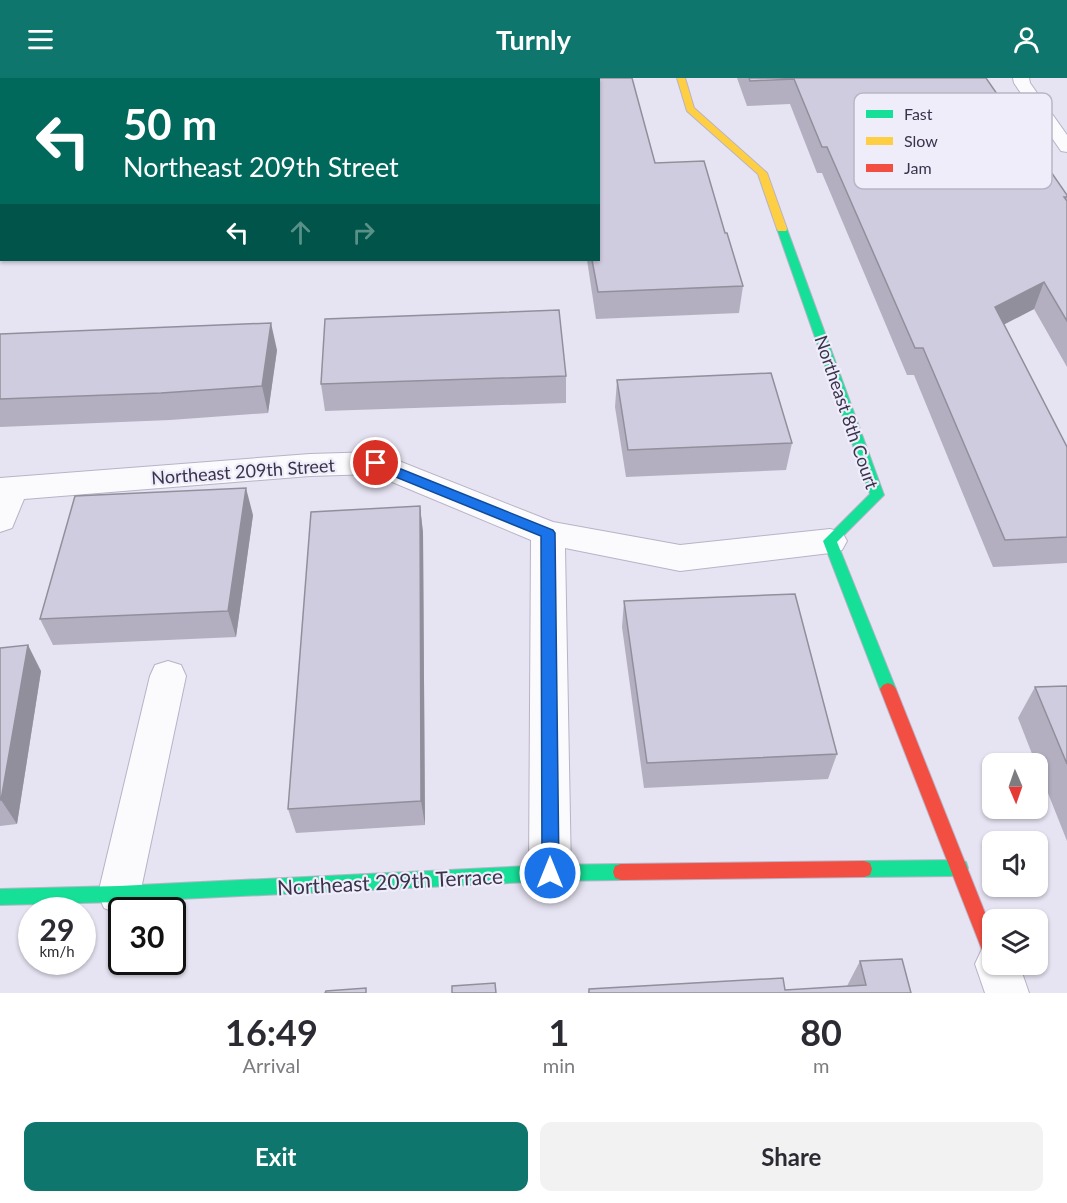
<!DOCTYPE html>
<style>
body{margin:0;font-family:Lato,sans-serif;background:#f2f2f3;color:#2b2b33;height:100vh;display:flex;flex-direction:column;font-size:22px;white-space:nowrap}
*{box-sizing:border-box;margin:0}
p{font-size:20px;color:#7c7c81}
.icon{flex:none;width:33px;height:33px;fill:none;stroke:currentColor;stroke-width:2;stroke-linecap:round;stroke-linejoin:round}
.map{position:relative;height:915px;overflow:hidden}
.details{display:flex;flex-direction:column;background:#fff;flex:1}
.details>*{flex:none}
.guide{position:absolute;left:0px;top:0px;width:600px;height:183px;box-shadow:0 2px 4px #0004;background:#00695c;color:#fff;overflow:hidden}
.needle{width:39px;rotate:178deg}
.buttons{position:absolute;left:982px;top:675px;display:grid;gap:12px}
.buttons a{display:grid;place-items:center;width:66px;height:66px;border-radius:12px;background:#fff;box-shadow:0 2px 4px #0004;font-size:30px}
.speed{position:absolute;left:18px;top:819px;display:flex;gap:12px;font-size:30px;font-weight:700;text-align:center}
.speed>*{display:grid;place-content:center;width:78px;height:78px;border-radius:50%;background:#fff;box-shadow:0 2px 4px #0004;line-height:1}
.speed small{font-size:15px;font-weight:400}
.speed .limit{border:3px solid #111;border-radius:9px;background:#fff;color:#111}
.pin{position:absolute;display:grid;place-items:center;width:51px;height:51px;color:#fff;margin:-26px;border:3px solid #fff;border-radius:50%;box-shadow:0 2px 6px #0007}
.me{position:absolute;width:66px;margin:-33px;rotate:0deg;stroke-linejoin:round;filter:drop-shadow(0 0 4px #0008)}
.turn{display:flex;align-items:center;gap:21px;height:126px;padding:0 24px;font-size:27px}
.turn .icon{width:78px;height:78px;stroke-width:2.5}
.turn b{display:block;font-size:42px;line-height:51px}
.lanes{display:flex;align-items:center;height:57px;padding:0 24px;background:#0003;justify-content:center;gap:30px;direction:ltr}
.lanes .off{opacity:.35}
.eta{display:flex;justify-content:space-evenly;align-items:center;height:102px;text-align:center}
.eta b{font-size:36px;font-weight:700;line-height:42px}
.primary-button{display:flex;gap:12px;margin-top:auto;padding:12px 24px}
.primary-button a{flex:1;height:69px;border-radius:12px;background:#0f766e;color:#fff;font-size:24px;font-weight:700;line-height:69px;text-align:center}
.primary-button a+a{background:#f2f2f3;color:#2b2b33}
header{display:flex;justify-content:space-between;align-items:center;height:78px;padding:0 24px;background:#0f766e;color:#fff;font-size:27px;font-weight:700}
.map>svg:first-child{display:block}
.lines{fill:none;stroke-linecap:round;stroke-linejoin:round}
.lane-casing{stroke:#b8b3c6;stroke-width:2}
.street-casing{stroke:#b8b3c6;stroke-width:2}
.fast-casing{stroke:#b8b3c6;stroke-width:2}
.slow-casing{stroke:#b8b3c6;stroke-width:2}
.jam-casing{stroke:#b8b3c6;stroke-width:2}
.lane{fill:#fbfbfd;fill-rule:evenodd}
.street{fill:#fbfbfd;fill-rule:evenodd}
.fast{fill:#16e098;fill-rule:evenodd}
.slow{fill:#ffcf43;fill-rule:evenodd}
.jam{fill:#f24e42;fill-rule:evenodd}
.wall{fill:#b3afc0}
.shaded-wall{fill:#928f9c}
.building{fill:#d0ccdf;stroke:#928f9c;stroke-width:1.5}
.route{fill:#1a73e8;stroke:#114b97;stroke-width:1.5}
.labels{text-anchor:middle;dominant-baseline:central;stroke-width:4.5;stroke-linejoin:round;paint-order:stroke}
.street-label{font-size:18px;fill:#3a334d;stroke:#f0edfa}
.near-street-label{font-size:21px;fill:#3a334d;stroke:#f0edfa}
.key{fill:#f0edfa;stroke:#b9b5c6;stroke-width:1.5}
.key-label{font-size:16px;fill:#3a334d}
</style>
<header><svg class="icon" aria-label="menu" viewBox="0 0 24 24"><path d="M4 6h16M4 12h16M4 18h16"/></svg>Turnly<svg class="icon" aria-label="person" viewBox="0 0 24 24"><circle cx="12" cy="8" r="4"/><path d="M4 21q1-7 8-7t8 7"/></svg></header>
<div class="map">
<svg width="1067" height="915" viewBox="0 0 1067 915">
<rect width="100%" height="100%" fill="#e6e3f2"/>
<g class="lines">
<defs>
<path id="lane" d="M1013 0H1029L1030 5 1067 57V74L1061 73 1014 5Z"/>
<path id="street" d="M376 374 553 444 680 467 830 451 842 454 847 463 842 472 830 475 680 493 565 470 571 795 565 809 550 814 535 809 529 795 531 462 373 396 310 398 24 421 12 450 0 454V400L310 376Z
M168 583 181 587 186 598 140 816 134 830 122 832 119 836 104 830 98 816 150 598 155 587Z
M993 866V886H1019L1029 915H985L975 886 982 871Z"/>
<path id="fast" d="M782 148 787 151 884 417 837 464 896 611 893 615 888 617 883 615 880 611 823 463 870 416 777 151Z
M960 782 966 784 968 790 966 796 960 798 864 799 858 797 856 791 858 785 864 783Z
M621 786 627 788 629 794 627 800 621 802 550 803 119 824 0 827V811L119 808 550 787Z"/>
<path id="slow" d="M677 0H685L694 30 767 95 787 151 786 153H778L777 151 758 96 687 33Z"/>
<path id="jam" d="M888 605 893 607 896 611 993 855V886L987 883 984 877 880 611 883 607Z
M864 783 870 785 872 791 870 797 864 799 621 802 615 800 613 794 615 788 621 786Z"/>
</defs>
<use href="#lane" class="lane-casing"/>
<use href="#street" class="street-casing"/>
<use href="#fast" class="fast-casing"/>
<use href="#slow" class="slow-casing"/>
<use href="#jam" class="jam-casing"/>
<use href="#lane" class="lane"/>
<use href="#street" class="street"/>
<use href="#fast" class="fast"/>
<use href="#slow" class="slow"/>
<use href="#jam" class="jam"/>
</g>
<path class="wall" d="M0 0H241V2H2V59H0Z
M553 0H632L655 85 725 155 743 208 739 235 596 241 587 182H598V2H553Z
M737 0H986L1067 117V289L1034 231 1004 246 1067 369V485L993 489 914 297H907L822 95H817L790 26 747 28Z
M0 256 277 272 268 335 170 342 0 349Z
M566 298V325L325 333 321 306Z
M617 302 792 365 786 392 626 399 615 329Z
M420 428 423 455 425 747 296 755 288 731Z
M253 437 236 559 53 567 40 541Z
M624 523 837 676 828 701 644 710 622 549Z
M0 570 41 593 17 746 0 748Z
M1067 608V763L1038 690V686H1036L1018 640 1035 609Z
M860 883 911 915H588L589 911 785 912 847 908Z"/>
<path class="shaded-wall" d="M1044 204 1034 231 986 256 995 229Z
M271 245 277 272 268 335 262 308Z
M246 410 253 437 236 559 228 533Z
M420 428 423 455 425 747 421 723Z
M28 567 41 593 17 746 1 722Z"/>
<path class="building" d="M0 0H238V2H2V41H0Z
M557 0H632L655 85 704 83 725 155H727L743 208 598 214 592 182H598V2H557Z
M749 0H986L1067 117V119H1064L1067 123V243L1044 204 995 229 1067 369V459L1005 462 923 270H915L827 69H822L794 1 750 3Z
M559 232 566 298 321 306 325 241Z
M271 245 262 308 161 315 0 321V256Z
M771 295 792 365 628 372 617 302Z
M246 410 228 533 40 541 75 418Z
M420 428 421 723 288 731 311 434Z
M795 516 837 676 647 685 624 523Z
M28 567 1 722H0V570Z
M1067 608V686L1035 609Z
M902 881 911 915H589V911L783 900 785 912 866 907 860 883Z
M495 905 496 915H452V908Z
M366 910V915H325L326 913Z"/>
<path class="route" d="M376 381 553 452 555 455 559 795 556 801 550 803 544 801 542 795 541 458 371 389 370 385 371 382Z"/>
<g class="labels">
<g class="street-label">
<text transform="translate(847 334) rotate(71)">Northeast 8th Court</text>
<text transform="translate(243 393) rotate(-4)">Northeast 209th Street</text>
</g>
<g class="near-street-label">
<text transform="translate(390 803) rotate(-3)">Northeast 209th Terrace</text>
</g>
</g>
<rect x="854" y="15" width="198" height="96" rx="9" class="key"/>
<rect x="866" y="32" width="27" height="8" fill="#16e098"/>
<rect x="866" y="59" width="27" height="8" fill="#ffcf43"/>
<rect x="866" y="86" width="27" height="8" fill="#f24e42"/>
<g class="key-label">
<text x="904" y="42">Fast</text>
<text x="904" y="69">Slow</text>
<text x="904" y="96">Jam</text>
</g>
</svg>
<div class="buttons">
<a><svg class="needle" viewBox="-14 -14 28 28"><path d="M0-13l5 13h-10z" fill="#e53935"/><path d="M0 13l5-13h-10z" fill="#7c7c81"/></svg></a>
<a><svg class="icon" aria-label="sound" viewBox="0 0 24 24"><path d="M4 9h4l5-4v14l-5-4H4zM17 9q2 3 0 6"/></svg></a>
<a><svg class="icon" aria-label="layers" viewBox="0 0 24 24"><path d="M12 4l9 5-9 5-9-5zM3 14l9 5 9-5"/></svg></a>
</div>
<div class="speed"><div>29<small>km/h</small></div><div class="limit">30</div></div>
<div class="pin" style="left:376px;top:385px;background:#d93025"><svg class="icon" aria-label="arrive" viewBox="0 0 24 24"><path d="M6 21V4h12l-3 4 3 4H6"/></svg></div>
<svg class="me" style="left:550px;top:795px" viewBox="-20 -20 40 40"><circle r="17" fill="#1a73e8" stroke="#fff" stroke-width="3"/><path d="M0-11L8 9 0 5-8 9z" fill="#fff"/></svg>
<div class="guide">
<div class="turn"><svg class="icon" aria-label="left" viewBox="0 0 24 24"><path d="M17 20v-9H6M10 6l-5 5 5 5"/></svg><div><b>50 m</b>Northeast 209th Street</div></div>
<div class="lanes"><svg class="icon" aria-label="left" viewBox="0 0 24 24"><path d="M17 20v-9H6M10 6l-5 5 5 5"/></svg><svg class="icon off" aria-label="ahead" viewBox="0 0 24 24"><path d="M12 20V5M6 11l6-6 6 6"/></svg><svg class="icon off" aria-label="right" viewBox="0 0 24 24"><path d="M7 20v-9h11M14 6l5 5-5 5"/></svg></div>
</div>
</div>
<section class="details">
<div class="eta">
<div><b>16:49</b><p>Arrival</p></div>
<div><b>1</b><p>min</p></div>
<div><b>80</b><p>m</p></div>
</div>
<div class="primary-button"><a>Exit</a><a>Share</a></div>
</section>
